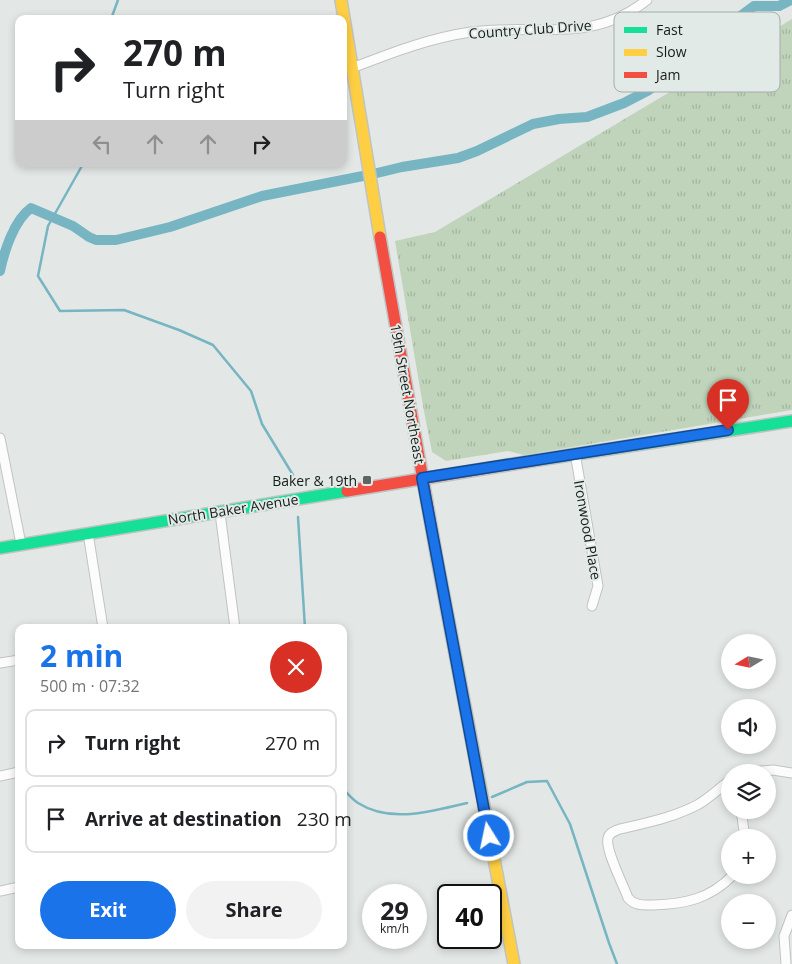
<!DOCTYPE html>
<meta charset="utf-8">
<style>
body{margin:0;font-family:"Open Sans",sans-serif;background:#f2f2f2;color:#202124;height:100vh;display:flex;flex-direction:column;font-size:19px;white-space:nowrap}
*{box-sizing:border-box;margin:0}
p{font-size:16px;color:#757577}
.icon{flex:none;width:28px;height:28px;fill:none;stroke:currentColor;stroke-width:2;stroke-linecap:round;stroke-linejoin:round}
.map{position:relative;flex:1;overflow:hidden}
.panel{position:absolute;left:15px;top:624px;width:332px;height:325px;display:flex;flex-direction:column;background:#fff;border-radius:10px;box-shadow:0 2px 8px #0003}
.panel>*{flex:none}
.guide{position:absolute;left:15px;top:15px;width:332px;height:152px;border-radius:10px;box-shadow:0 2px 8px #0003;background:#fff;color:#202124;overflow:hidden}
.needle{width:32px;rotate:260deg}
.tools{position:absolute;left:721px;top:634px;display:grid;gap:10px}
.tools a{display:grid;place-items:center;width:55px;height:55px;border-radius:50%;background:#fff;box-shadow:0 2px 8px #0003;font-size:25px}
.speed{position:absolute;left:362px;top:884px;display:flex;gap:10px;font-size:25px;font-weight:700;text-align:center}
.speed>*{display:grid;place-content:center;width:65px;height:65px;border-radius:50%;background:#fff;box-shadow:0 2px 8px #0003;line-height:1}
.speed small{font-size:12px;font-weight:400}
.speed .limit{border:2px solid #111;border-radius:8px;background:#fff;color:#111}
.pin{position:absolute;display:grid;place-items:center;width:42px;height:42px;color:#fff;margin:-51px -21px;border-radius:50% 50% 50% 0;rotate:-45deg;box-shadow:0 0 5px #0007}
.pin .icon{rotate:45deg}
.me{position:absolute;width:55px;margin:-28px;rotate:350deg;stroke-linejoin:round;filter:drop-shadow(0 0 4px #0008)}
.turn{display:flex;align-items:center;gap:18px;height:105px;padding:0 25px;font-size:22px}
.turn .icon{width:65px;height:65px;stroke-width:2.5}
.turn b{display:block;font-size:35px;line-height:42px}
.lanes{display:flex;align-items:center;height:48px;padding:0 25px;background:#0003;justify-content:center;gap:25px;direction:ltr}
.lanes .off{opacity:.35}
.round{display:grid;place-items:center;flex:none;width:52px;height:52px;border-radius:26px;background:#f2f2f2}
.summary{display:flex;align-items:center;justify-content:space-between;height:85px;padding:0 25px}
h1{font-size:30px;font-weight:700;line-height:38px;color:#1a73e8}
.button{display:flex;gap:10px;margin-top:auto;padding:10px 25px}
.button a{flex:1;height:58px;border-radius:30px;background:#1a73e8;color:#fff;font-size:20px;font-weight:700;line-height:58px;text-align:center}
.button a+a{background:#f2f2f2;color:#202124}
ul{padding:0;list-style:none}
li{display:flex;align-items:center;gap:15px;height:68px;margin:0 10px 8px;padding:0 15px;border:2px solid #e0e0e0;border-radius:10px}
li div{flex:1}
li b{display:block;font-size:19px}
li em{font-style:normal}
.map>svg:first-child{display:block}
.grass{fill:url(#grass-tufts)}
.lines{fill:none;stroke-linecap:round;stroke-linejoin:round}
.stream{stroke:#76b5c1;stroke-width:2.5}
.canal{stroke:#76b5c1;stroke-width:10}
.street-casing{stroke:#bfc3c2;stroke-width:11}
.fast-casing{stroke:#bfc3c2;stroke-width:14}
.slow-casing{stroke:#bfc3c2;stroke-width:14}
.jam-casing{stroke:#bfc3c2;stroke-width:14}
.street{stroke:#fbfcfb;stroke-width:9}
.fast{stroke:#16e098;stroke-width:11}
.slow{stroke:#ffcf43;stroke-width:11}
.jam{stroke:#f24e42;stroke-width:11}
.route-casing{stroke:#114b97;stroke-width:12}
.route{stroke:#1a73e8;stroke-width:9}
.poi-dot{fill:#5f6361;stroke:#e1eae7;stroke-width:2}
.labels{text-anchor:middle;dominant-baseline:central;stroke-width:4;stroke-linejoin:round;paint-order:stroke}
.street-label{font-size:14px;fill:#181b1a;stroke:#e1eae7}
.poi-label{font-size:14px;fill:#181b1a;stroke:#e1eae7;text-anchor:end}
.key{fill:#e1eae7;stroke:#a5acaa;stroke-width:1}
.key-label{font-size:14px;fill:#181b1a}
</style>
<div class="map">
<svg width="792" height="964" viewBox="0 0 792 964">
<defs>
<pattern id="grass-tufts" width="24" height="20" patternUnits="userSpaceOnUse" patternTransform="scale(1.25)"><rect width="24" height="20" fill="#bfd4ba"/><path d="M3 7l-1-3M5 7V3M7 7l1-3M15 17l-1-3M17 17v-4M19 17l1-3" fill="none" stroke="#a3b59f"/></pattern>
</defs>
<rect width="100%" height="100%" fill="#e3e8e6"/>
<path class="grass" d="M792 19V410L524 455 508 451 446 461 432 452 423 406 395 241 435 232Z"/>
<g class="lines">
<path class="stream" d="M111 19 118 0
M83 164 48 226 38 276 60 311 124 310 179 330 213 345 251 391 262 424 293 475
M298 517 305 628
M344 790C348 794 353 800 358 803 391 824 432 811 467 803
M492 797 527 782 547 781 570 824 609 943 617 964"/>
<path class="canal" d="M377 173 402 167 458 158 477 151 533 124 559 119 587 117 624 103 649 90 662 81 712 37 754 6H779L791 0
M0 271C4 252 14 220 31 208L73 226 89 237 96 240H116L170 227 262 196 363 176"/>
<defs>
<path id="street" d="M352 68C391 53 429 38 471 32 535 23 591 45 647 0
M0 438 21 544
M575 453 598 586 592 606
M220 513 235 628
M88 533 103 628
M0 663 19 660
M750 772 773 770 792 773
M0 776 19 772
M730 780C720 788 710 797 699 804 673 818 645 823 617 830 613 832 609 833 608 838 605 850 623 884 628 898 635 906 643 905 653 905 685 904 710 899 733 875
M741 810 745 838
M0 891 19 887
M786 964 784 936 792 915"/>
<path id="fast" d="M538 460 792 421
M0 548C116 528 232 511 347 491"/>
<path id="slow" d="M341 0 380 237
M437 559 514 964"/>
<path id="jam" d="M380 237 437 559
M347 491 538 460"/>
</defs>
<use href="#street" class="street-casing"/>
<use href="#fast" class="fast-casing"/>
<use href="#slow" class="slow-casing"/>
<use href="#jam" class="jam-casing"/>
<use href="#street" class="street"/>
<use href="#fast" class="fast"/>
<use href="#slow" class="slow"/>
<use href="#jam" class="jam"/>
</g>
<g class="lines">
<defs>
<path id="route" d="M489 836 422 478 728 430"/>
</defs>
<use href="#route" class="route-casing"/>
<use href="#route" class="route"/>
</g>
<rect class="poi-dot" x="362" y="475" width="10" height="10" rx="2.5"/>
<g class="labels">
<g class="street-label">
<text transform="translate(530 29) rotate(-4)">Country Club Drive</text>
<text transform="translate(408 394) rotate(80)">19th Street Northeast</text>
<text transform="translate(233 509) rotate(-9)">North Baker Avenue</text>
<text transform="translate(588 530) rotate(80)">Ironwood Place</text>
</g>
<g class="poi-label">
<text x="357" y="480">Baker &amp; 19th</text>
</g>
</g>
<rect x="614" y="12" width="166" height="80" rx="8" class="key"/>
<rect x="624" y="27" width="23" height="6" fill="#16e098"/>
<rect x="624" y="49" width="23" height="7" fill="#ffcf43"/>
<rect x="624" y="72" width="23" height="6" fill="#f24e42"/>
<g class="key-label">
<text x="656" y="35">Fast</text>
<text x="656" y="57">Slow</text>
<text x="656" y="80">Jam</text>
</g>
</svg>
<div class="tools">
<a><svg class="needle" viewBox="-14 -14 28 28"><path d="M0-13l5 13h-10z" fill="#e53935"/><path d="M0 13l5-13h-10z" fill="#757577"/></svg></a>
<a><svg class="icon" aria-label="sound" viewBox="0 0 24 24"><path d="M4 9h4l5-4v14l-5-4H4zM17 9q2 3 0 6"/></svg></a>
<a><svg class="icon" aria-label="layers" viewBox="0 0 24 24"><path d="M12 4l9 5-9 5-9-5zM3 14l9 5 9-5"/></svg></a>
<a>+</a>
<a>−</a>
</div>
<div class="speed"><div>29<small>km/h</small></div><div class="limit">40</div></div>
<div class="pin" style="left:728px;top:430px;background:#d93025"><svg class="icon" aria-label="arrive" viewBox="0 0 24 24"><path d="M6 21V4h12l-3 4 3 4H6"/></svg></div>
<svg class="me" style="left:489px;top:836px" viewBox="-20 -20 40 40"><circle r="17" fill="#1a73e8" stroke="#fff" stroke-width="3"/><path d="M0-11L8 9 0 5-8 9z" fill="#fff"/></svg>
<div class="guide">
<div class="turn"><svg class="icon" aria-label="right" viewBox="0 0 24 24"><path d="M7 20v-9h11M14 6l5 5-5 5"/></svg><div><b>270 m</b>Turn right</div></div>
<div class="lanes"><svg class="icon off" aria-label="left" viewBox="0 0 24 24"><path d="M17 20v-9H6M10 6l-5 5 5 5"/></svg><svg class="icon off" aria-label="ahead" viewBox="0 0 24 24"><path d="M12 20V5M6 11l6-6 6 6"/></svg><svg class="icon off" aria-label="ahead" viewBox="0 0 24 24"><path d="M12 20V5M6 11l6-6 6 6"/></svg><svg class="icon" aria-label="right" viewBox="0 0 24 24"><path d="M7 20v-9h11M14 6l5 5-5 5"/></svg></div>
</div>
<section class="panel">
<div class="summary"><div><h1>2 min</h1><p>500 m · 07:32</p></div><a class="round" style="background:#d93025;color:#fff"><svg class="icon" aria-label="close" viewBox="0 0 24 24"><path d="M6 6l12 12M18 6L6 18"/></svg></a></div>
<ul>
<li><svg class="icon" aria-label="right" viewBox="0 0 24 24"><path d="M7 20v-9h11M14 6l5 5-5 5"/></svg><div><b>Turn right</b></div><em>270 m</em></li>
<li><svg class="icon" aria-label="arrive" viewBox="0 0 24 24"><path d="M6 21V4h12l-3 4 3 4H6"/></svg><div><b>Arrive at destination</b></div><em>230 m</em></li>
</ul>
<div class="button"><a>Exit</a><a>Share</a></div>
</section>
</div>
